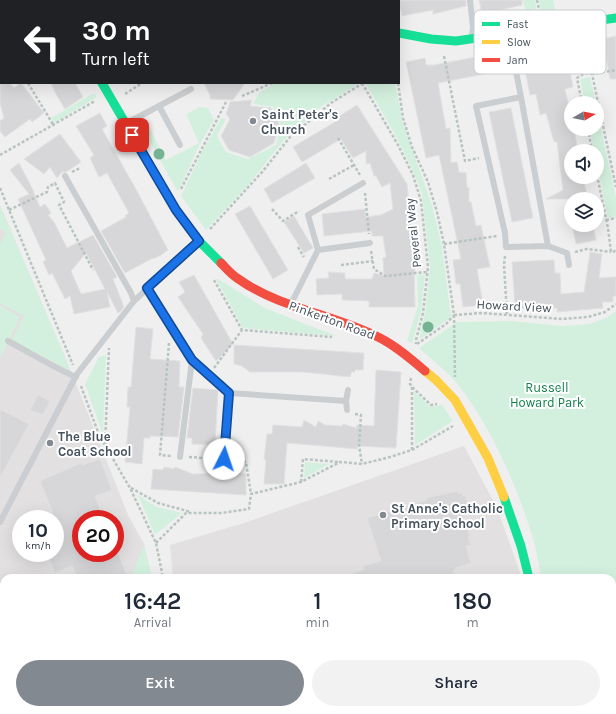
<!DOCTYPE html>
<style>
body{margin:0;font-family:Karla,sans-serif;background:#f2f2f3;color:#1f2937;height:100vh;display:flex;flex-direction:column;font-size:15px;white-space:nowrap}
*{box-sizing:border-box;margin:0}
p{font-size:13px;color:#747a83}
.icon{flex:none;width:22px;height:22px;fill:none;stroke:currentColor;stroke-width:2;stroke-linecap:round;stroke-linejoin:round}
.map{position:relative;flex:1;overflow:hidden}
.drawer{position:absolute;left:0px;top:574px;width:616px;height:140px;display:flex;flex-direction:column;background:#fff;border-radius:12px 12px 0 0;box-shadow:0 4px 16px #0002}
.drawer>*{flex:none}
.banner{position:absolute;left:0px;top:0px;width:400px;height:84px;box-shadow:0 4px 16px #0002;background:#202124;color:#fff;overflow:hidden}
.needle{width:26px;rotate:81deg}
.fabs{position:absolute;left:564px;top:96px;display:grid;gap:8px}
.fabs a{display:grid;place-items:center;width:40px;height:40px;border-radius:50%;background:#fff;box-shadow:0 4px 16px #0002;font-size:20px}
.speed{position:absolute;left:12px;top:510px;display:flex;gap:8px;font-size:20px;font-weight:700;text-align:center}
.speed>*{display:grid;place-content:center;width:52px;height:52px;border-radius:50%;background:#fff;box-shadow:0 4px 16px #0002;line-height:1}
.speed small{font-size:10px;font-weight:400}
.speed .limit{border:6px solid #d22;background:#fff;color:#111}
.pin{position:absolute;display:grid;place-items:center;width:34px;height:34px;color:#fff;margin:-17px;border-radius:8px;box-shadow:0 2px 6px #0006}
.me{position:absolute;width:44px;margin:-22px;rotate:4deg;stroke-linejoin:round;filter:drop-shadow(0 0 3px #0008)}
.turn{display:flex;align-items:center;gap:14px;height:84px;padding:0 16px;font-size:18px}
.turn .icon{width:52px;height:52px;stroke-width:2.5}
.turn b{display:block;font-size:28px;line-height:34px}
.eta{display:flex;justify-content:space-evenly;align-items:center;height:68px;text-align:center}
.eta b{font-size:24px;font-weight:600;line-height:28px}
.cta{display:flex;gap:8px;margin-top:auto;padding:8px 16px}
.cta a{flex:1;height:46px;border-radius:24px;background:#828990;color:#fff;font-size:16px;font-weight:600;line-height:46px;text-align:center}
.cta a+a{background:#f2f2f3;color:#1f2937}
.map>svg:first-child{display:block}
.education{fill:#e2e0e1;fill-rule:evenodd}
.green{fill:#d3f0de}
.building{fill:#d7d7d9;stroke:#e1e1e2;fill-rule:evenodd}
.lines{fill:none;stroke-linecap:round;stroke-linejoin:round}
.path{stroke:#b8c4c0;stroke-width:2.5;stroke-dasharray:3 2;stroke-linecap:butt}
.lane{stroke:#cbced0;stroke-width:6}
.street{stroke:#cbced0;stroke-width:13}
.fast{stroke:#16e098;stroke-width:9}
.slow{stroke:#ffcf43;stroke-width:9}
.jam{stroke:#f24e42;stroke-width:9}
.tree{fill:#76b395}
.route-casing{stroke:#114b97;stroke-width:10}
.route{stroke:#1a73e8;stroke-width:7}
.poi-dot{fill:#828990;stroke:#fff;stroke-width:1.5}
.labels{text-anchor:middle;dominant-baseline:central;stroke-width:4;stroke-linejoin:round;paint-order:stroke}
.poi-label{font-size:13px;font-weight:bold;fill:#46525d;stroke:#fff;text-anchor:start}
.street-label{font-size:13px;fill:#46525d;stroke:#fff}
.park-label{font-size:13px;fill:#13824b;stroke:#fff}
.key{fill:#fff;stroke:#c8cbce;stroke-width:1}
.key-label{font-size:11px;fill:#46525d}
</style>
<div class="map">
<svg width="616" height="714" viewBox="0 0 616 714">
<rect width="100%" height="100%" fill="#f0efef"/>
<path class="education" d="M0 205 71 371 128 515 144 544 152 578H4V710H153V714H0ZM21 519H55V553H21ZM81 519H115V553H81Z
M464 446 497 508 520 572 521 578H173L170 545 244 523Z"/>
<path class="green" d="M523 0H535L537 16 527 18Z
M539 0H553L556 14 542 16Z
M600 34 607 69 593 72H591L584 37Z
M590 77 596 103H585L580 79Z
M276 83H359L321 107 284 140 248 185 206 230 181 196 202 152 221 118 226 119 217 136 226 152 248 159 276 145 280 123 273 107 253 104 260 92Z
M368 83H395L403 124 432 205 442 247 451 317 419 340 425 313 430 267 422 194 412 168 393 131 366 84Z
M94 93 97 97 54 123 51 118Z
M200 107 208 108 214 120 200 144 178 192 140 124 146 121 166 160 199 143 186 114Z
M597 110 616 198V216L608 218 597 163V151H594L590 129H597Z
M0 205 71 371 12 340 24 316 0 303V244L6 232 0 229Z
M425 274 421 312 412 343 407 341 418 305 417 275Z
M216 279H218L265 308 305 324 337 336 243 328Z
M0 306 20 317 0 358Z
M616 311V673H612V578H541C539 566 537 554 534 542 519 491 492 428 459 386 448 372 432 360 419 348L457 322 511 321 563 326 589 324 606 318Z
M106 355 103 435 85 384 99 357Z
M414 391 430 407 442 405 453 421 415 445Z
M305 462 329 464 304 478Z
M138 495 157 507 182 513 155 535Z
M144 544 152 578H131Z
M62 710H153V714H71Z"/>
<path class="building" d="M398 0H466V6L433 14V10L402 16Z
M479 0H522V5L482 14Z
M616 36V79H610L603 39Z
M565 45 573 87 565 89 571 116V129H574L578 151H571V177H583L588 199H546L563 190 557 142H554L546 113 540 115 536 94 530 95 523 59 551 54 550 48Z
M502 52 505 70 438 83 446 129 450 128 451 163 457 162 459 172 466 173 467 187 469 188V202H471L476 226 481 225 490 267 477 269 483 305 463 307 460 284H456L453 260 461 259 439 155 426 158 406 62 425 58 426 65H434Z
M0 83H10L14 88 21 83 44 113 32 122 30 119 5 137 0 131V121L4 118 0 103Z
M51 83H75L83 97 65 109 56 94Z
M204 83H245L233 100 210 99V95Z
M252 100 250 106 271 108 279 123 274 143 250 157 229 150 221 136 230 119 226 114 230 102Z
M357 105 407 184 415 272H414L415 307H369V301L342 300V294L317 295 316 279 329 278 328 272 345 273V279H372L374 273 384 276 383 258 386 257 383 236H372V231L324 236 322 214 365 209 366 217 381 215 393 209 390 183 382 187 376 176H374L370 163 366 164V151L353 158 341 139 302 162 293 147 340 119 338 117Z
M511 108 533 218 512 222 489 112Z
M100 113 107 126 102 129 138 193 168 250 161 255 153 259V258L125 273 101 231 126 217 125 216 129 213 107 173 99 177 90 158 94 155 76 126Z
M60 134 81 162 66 172H62L57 178 50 167 44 174 24 159Z
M19 163 34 192 33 193H34L40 207 45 204 51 213 48 215 54 222 67 248 93 235 117 277 113 279 124 307 120 312 118 313 107 292 110 307 74 314 70 296 65 299 52 273 49 275 43 262 46 260 18 199 29 194 10 170ZM86 253 105 289 81 294 71 271Z
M306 163 315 178 272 203 264 189Z
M250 206 288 270 273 279 235 214Z
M294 216 313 248 304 253 284 222Z
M572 225H593L596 240 576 244Z
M590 252 602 254 599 278 616 277V296H613V302H602L603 308 557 312V308L540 309V307L516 309 517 307H515L512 262 554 260 555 273H560L561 294 584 292Z
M194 275 233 344 216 361 201 338 203 334 178 297 185 292 179 282Z
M136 327 153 329 150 359 180 361 179 387H184L178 437 150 436V438H144L142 464 125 462 130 407H127L128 387H131Z
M234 345 364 353 363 370H355L354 373 352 371 350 377 303 372H250L242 366 234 364Z
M376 370 401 372 396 448 358 446 357 449 287 443 284 484H264L266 460 264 459 267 434H272L273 425 302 427 304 420 316 427 318 421 325 425 342 426 343 424 356 428 357 425 374 426Z
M193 388 218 390 215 445 192 444V438H187Z
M38 395 50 401 43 415 30 410Z
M0 409 29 424 0 478Z
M100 459 112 490 95 496 104 519H81V553H118L128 578H77L72 566 55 573 47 553H55V518L40 481 81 463 82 465Z
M164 467 174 469 175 467 193 474 216 473V468L246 474V495L151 489 153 469 163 470Z
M458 491 459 494 462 493 463 496 465 495 469 506H467L468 509 462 511 470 536 468 537 471 545 466 546 471 563 455 568 456 570 453 571 454 578H343L364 569 363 566 381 561 367 518 427 500 426 498Z"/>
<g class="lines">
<path class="path" d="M537 0 540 14
M241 1 242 0
M578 39 585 73 592 74 616 187
M444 56 465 161 479 158
M592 74 616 70
M28 83 54 126
M362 83 398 145 413 175 421 201 428 267 423 313 416 340V344
M398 83 403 118 412 147 428 182 437 212 444 244 454 315 455 377
M125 94 142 83
M242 96 272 83
M582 103 577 78 585 73
M588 129 592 151
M338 138 360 175
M0 155 95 101
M72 172 80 168
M597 175 608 228 611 252 616 251
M329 179 354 165
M0 188 73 365
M181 189 226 102
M365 193 369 234
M272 209 283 221 299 211
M9 210 47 192 48 187 55 183 64 202 59 205 93 270
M606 220 616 218
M210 229 263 171 290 137 331 103 363 83
M444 244 497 236
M298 247 304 257
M371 251 374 269 385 276 427 272
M575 252 587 249 611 252
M505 256 504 265 507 314
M341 265 373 261
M214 280 242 330
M454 315 482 313 562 319 588 317 605 312 616 304
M169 343 160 455 172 456
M417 344 446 324 454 315
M214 368 242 330 332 337
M411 378 410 384 412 387 431 405 437 404
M81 386 99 435 130 488 156 543 163 578
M355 414 361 415 359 445 362 464
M105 445 109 348
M412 450V387
M189 457 216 459
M233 460 246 462 251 494
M301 482 303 459 339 462
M131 488 158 503 191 512
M156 543 186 513H221L249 509 251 494 301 482 340 462 362 464 390 457 412 450 453 426
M612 656 616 655
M157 710V714
M341 710 357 711V714"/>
<path class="lane" d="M154 0 155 1
M470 0 473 27 472 36
M161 1 162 0
M509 36 521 97 548 246
M0 72 1 71
M521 97 476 106 505 233 506 247 548 246 567 253 569 265
M159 106 180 145
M127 123 191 89
M65 176 131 293 134 301
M318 250 370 243
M147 288 192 360 229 393 346 401
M291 304 318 250 308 215 363 183
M8 341C31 353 52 367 76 377
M347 410 346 401 348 390
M180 457 192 360
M224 459 229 393
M0 522 77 374 134 301 197 242
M0 692 4 694
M0 698 4 702
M10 710 13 714
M39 710 48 714"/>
<path class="street" d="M56 0 57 1
M343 0 344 1
M612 678 616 679
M540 714V710"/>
<path class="fast" d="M399 33 431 39 456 41 616 18
M102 83 176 210 199 241 221 263
M504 497 521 546 529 578"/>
<path class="slow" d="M425 371 436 380 455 400 488 458 504 497"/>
<path class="jam" d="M221 263C226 268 231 274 237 278 280 309 334 314 380 338 396 346 411 359 425 371"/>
</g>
<g class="tree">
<circle cx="159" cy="154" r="5.5"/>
<circle cx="428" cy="327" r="5.5"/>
</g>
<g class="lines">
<defs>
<path id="route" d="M132 135 176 210 199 241 147 288 192 360 229 393 224 459"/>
</defs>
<use href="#route" class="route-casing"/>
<use href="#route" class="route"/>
</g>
<g class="poi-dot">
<circle cx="253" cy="121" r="4"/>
<circle cx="50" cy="443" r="4"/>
<circle cx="383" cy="515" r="4"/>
</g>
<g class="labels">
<g class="poi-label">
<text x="261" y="114">Saint Peter's<tspan x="261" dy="15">Church</tspan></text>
<text x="58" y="436">The Blue<tspan x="58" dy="15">Coat School</tspan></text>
<text x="391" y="508">St Anne's Catholic<tspan x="391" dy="15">Primary School</tspan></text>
</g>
<g class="street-label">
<text transform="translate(413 233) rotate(-96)">Peveral Way</text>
<text transform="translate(514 306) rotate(3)">Howard View</text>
<text transform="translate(332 320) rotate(20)">Pinkerton Road</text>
</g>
<g class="park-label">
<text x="547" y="387">Russell<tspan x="547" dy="15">Howard Park</tspan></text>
</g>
</g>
<rect x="474" y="10" width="132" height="64" rx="6" class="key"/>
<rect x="482" y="22" width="18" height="4" fill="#16e098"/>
<rect x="482" y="40" width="18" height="4" fill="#ffcf43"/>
<rect x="482" y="58" width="18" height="4" fill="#f24e42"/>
<g class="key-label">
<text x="507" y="28">Fast</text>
<text x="507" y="46">Slow</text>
<text x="507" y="64">Jam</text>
</g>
</svg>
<div class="fabs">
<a><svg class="needle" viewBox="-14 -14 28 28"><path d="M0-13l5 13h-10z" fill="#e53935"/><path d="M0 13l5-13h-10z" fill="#747a83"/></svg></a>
<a><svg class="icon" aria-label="sound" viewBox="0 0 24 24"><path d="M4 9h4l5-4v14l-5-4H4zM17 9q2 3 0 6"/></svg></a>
<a><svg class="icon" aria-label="layers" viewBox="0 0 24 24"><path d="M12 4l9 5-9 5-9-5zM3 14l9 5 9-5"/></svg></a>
</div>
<div class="speed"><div>10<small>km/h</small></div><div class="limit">20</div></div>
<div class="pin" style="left:132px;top:135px;background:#d93025"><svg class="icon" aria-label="arrive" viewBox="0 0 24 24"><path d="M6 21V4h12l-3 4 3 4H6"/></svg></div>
<svg class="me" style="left:224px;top:459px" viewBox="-20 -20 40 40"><circle r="19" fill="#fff"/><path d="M0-13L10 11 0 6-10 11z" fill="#1a73e8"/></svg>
<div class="banner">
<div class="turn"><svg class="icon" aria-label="left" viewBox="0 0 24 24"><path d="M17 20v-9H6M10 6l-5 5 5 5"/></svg><div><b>30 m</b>Turn left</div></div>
</div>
<section class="drawer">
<div class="eta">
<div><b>16:42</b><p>Arrival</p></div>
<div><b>1</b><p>min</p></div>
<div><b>180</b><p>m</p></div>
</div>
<div class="cta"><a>Exit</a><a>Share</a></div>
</section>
</div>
